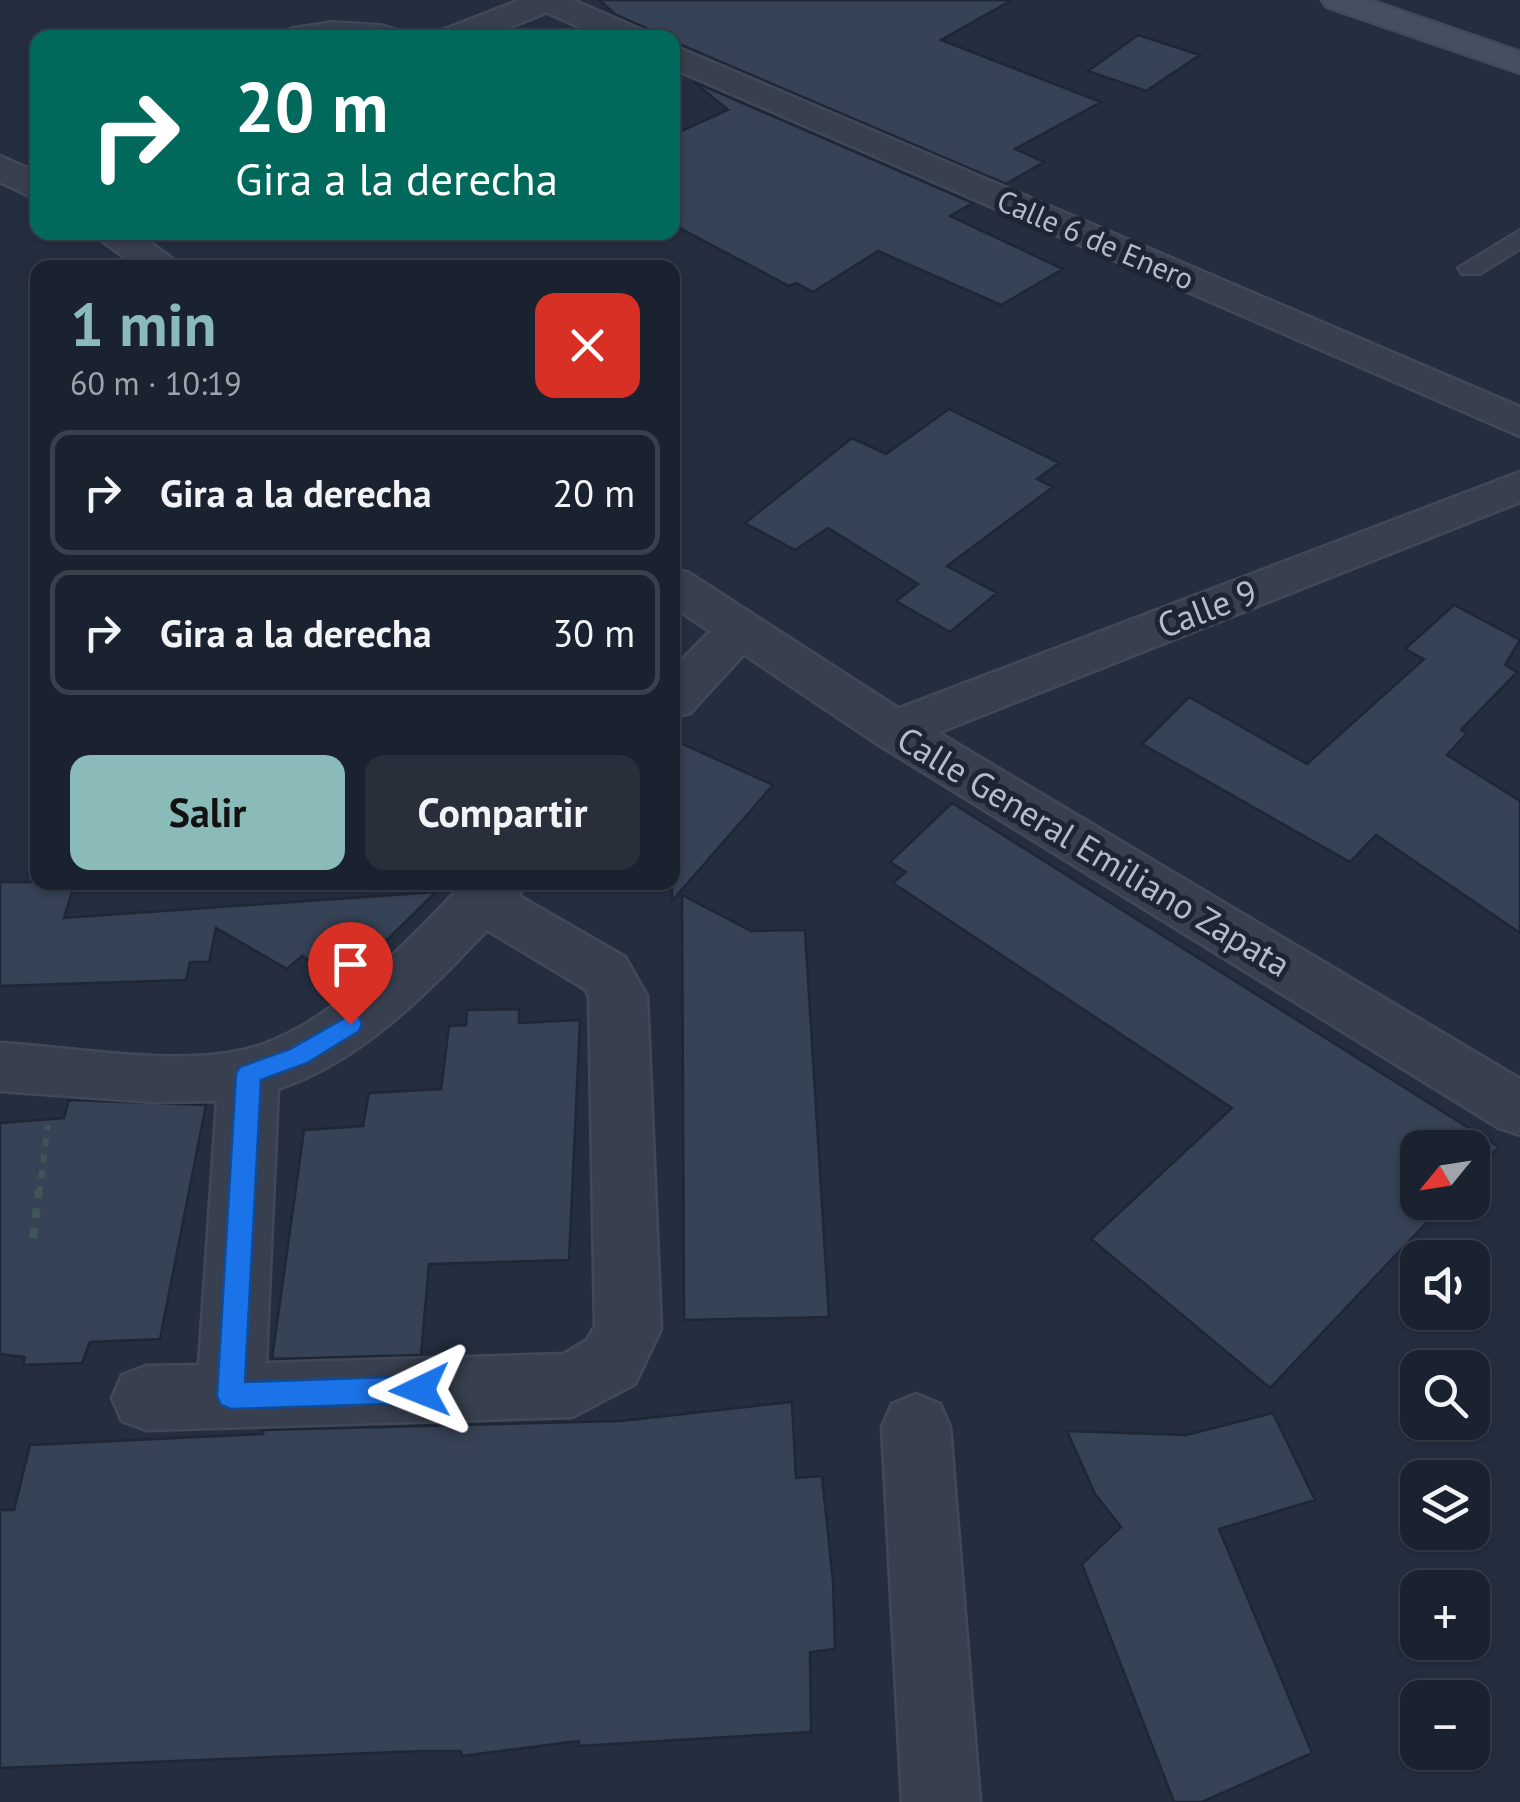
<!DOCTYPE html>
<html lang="es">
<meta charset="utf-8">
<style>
body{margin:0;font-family:"PT Sans",sans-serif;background:#282f3b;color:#f1f3f6;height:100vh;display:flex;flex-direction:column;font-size:38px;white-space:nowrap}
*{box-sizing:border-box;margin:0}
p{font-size:32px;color:#a0a4aa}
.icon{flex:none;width:55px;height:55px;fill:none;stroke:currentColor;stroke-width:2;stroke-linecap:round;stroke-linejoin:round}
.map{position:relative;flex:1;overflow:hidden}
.details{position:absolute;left:30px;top:260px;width:650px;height:630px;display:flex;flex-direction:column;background:#1b222f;border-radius:20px;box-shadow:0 2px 8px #0004,0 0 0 2px #393f4b}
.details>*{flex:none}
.top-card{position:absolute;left:30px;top:30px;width:650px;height:210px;border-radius:20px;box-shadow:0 2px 8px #0004,0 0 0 2px #393f4b;background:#00695c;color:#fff;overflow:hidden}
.needle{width:65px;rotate:240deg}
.tools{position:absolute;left:1400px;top:1130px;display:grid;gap:20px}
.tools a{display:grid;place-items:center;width:90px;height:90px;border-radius:20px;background:#1b222f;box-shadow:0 2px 8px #0004,0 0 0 2px #393f4b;font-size:50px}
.pin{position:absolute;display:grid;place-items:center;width:85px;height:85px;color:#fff;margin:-102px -42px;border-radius:50% 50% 50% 0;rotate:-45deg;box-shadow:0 0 10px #0007}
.pin .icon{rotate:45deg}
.me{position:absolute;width:110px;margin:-55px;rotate:268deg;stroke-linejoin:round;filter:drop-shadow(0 0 8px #0008)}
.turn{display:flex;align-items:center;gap:35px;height:210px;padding:0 40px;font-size:45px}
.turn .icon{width:130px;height:130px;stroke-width:2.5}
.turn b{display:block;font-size:70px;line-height:85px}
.round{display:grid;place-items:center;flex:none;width:105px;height:105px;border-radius:20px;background:#282f3b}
.overview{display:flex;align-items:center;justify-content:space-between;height:170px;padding:0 40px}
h1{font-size:60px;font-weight:700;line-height:75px;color:#8bbbb9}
.cta{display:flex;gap:20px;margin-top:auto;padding:20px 40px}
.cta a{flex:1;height:115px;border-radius:20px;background:#8bbbb9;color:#111;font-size:40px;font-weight:700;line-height:115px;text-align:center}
.cta a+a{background:#282f3b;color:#f1f3f6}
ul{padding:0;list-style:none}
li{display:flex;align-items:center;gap:30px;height:125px;margin:0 20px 15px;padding:0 20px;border:5px solid #393f4b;border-radius:20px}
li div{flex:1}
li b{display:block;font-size:38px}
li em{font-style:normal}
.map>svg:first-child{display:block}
.building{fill:#364255;stroke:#1f2736;stroke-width:2.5}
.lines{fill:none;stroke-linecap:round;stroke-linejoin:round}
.service-casing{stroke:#414958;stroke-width:4}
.minor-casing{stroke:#414958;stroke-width:5}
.tertiary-casing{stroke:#414958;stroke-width:5}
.secondary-casing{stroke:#414958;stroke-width:5}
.path-far1{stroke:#3f5558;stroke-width:6;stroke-dasharray:8 8;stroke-linecap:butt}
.path{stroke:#3f5558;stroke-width:8;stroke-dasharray:10 10;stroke-linecap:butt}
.service{fill:#38404f;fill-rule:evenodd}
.minor{fill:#38404f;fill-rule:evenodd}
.tertiary{fill:#38404f;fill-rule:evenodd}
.secondary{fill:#464f62;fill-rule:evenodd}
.route{fill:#1a73e8;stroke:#114b97;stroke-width:2.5}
.labels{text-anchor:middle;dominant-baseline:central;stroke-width:10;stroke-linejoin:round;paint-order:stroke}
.far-street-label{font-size:30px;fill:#b4bbca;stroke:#1d2534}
.street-label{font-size:35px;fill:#b4bbca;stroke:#1d2534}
</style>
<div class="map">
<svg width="1520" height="1802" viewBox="0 0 1520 1802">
<rect width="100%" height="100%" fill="#242e3f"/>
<path class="building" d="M599 0H1012L941 40 1101 102 1015 149 1044 162 1006 184 672 41V38H652L646 28 616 15Z
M1138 35 1200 55 1146 91 1088 71Z
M694 82 973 203 950 216 1063 269 1001 305 878 251 813 292 796 283 789 286 672 224V135L728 110Z
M949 409 1059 463 1037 479 1053 487 947 566 997 593 950 632 896 601 918 584 828 528 795 550 745 523 852 438 886 454Z
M1454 605 1520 640 1505 665 1517 672 1461 730 1467 733 1447 755 1520 801V933L1376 835 1350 862 1142 744 1189 697 1307 764 1424 659 1405 649Z
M672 739 773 785 672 901Z
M952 803 1499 1147 1472 1174V1148H1418V1202H1446L1270 1388 1091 1239 1232 1108 893 883 906 872 890 862Z
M0 882H75L64 918 436 892 344 982 302 956 287 969 216 928 209 962H190L186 980 0 986Z
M682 895 751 931 805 930 829 1317 684 1320Z
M519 1009V1023L580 1020 569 1260 429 1264 421 1355 272 1359 304 1130 363 1126 369 1093 441 1089 449 1026 466 1025 467 1010Z
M69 1100 206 1105 160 1339 90 1342 82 1363 23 1365 25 1357 0 1354V1123L64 1118Z
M792 1402 796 1478 822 1476 833 1581 835 1649 810 1652 811 1732 579 1746V1741L462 1756 461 1751H422L0 1768V1510H14L30 1445 263 1434 264 1430 621 1421Z
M1273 1413 1315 1500 1219 1529 1312 1753 1202 1802H1174L1082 1564 1121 1527 1095 1494 1067 1431 1186 1435Z"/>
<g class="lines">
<defs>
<path id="service" d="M332 22 381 25 424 38H273L292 28Z
M1520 230V249L1480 274H1462L1458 268Z"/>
<path id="minor" d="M530 0H573L644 31 648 38H603L535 7Z
M672 45 1520 407V436L672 68Z
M1520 472V502L912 743 894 748 876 743 869 730 876 717Z
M739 614 756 619 763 630 756 641 690 713 672 718V670L722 619Z
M465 882H526L519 896 625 957 647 996 661 1329 635 1384 572 1417 146 1430 122 1421 112 1398 122 1375 146 1366 199 1365 217 1101 154 1102 0 1091V1043C77 1047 188 1070 261 1045 336 1020 411 938 465 882ZM487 930 585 989 589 997 595 1326 587 1340 564 1354 266 1363 278 1089C362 1061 427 993 487 930Z
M916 1394 940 1404 950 1427 980 1802H902L882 1427 892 1404Z"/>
<path id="tertiary" d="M520 0H565L560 7 483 38H436L440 31Z
M0 156 38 173V200L0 182Z
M90 232H136L185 268H139Z
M672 569 689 573 912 717 1520 1079V1135L1499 1128 876 743 672 606Z"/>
<path id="secondary" d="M1322 0H1369L1520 52V73L1327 7Z"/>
</defs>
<use href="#service" class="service-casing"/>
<use href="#minor" class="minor-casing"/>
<use href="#tertiary" class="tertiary-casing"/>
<use href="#secondary" class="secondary-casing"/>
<path class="path-far1" d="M39 1194 48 1125"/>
<path class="path" d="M33 1238 39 1191"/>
<use href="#service" class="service"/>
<use href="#minor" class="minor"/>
<use href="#tertiary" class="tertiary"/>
<use href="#secondary" class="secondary"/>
</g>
<path class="route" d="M350 1015 359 1017 362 1024 359 1031 307 1063 261 1080 245 1382 420 1376 430 1380 434 1390 430 1399 420 1403 231 1409 221 1405 217 1396 236 1074 240 1067 290 1049Z"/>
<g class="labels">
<g class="far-street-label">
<text transform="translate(1096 239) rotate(23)">Calle 6 de Enero</text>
</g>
<g class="street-label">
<text transform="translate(1207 608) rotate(-21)">Calle 9</text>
<text transform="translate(1094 851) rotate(31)">Calle General Emiliano Zapata</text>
</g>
</g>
</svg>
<div class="tools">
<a><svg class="needle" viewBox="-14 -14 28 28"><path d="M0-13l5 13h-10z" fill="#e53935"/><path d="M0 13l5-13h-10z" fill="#a0a4aa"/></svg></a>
<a><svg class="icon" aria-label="sound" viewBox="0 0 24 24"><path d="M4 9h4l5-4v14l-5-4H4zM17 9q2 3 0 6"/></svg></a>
<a><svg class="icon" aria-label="search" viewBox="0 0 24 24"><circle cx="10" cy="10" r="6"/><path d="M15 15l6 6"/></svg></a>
<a><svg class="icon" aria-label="layers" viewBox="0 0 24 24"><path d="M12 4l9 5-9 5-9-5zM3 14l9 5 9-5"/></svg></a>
<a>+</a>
<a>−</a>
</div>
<div class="pin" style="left:350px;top:1024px;background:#d93025"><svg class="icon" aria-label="arrive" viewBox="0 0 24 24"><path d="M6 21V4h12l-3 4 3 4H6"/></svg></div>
<svg class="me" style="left:420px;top:1390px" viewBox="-20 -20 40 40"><path d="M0-17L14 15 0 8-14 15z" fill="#1a73e8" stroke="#fff" stroke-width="4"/></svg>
<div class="top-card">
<div class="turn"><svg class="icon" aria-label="right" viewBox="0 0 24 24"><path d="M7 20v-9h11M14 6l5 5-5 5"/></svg><div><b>20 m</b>Gira a la derecha</div></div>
</div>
<section class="details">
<div class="overview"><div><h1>1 min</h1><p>60 m · 10:19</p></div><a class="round" style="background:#d93025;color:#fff"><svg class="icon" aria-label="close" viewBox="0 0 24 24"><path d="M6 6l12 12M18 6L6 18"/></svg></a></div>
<ul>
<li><svg class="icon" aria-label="right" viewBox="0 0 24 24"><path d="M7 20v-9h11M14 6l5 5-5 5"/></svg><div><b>Gira a la derecha</b></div><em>20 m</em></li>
<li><svg class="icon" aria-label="right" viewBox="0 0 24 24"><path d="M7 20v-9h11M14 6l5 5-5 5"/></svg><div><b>Gira a la derecha</b></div><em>30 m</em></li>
</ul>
<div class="cta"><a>Salir</a><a>Compartir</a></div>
</section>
</div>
